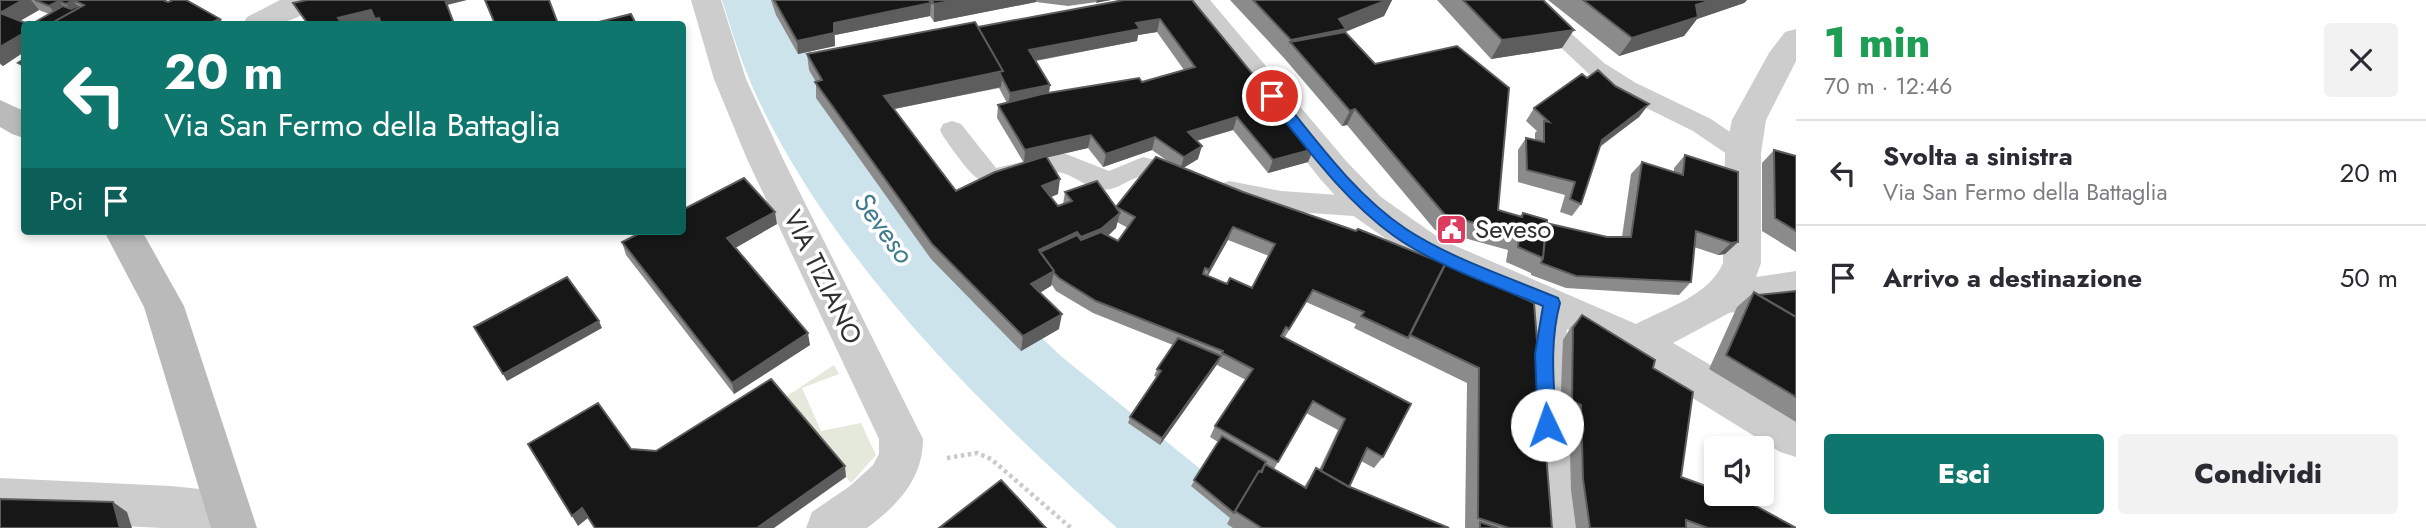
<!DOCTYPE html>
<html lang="it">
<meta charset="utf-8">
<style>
body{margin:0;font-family:Jost,sans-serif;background:#f2f2f3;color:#2b2b33;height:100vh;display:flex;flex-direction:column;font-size:26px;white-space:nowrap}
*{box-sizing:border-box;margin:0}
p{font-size:23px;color:#7c7c81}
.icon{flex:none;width:38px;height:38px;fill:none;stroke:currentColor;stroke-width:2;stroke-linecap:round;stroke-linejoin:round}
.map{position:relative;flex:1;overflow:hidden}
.sheet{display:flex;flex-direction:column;background:#fff;width:630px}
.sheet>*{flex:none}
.top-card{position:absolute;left:21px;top:21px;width:665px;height:214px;border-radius:7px;box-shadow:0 4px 10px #0003;background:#0f766e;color:#fff;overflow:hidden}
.buttons{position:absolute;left:1704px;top:436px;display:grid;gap:14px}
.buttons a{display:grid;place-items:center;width:70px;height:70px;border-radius:7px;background:#fff;box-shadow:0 4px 10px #0003;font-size:35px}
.pin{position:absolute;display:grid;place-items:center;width:60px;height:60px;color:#fff;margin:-30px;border:4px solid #fff;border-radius:50%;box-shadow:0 2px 7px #0007}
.me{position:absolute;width:77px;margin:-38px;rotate:357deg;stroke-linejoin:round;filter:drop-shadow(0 0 5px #0008)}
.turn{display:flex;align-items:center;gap:24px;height:147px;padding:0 28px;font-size:32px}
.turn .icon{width:91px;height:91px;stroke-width:2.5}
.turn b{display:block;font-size:49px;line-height:60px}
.then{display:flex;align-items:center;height:66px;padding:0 28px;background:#0003;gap:14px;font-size:26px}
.round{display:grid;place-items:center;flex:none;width:74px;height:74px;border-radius:7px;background:#f2f2f3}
.summary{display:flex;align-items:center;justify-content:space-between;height:119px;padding:0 28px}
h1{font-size:42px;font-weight:800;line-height:52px;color:#1e9e55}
.cta{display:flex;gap:14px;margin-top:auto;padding:14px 28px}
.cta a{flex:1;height:80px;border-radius:7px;background:#0f766e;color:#fff;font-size:28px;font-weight:800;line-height:80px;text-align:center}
.cta a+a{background:#f2f2f3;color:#2b2b33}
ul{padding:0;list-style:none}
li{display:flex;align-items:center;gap:21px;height:105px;padding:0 28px;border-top:2px solid #e1e1e2}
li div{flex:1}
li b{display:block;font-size:26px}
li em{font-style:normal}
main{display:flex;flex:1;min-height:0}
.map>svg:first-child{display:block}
.green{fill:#e5e9dc}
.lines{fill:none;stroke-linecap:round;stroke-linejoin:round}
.river{fill:#cce3eb;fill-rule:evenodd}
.path{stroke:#cacaca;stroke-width:4.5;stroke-dasharray:3.5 3.5;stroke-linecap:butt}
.service{fill:#cdcdcd;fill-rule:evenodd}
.minor{fill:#cdcdcd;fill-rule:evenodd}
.secondary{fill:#bababa;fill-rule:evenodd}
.wall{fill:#8b8b8b;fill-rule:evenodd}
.shaded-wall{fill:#5d5d5d}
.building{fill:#171717;stroke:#5d5d5d;stroke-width:2;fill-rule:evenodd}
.route{fill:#1a73e8;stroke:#114b97;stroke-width:2}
.labels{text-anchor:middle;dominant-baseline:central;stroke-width:7;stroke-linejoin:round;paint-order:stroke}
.poi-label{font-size:26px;fill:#303030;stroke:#fff;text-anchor:start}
.street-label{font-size:26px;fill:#303030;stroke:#fff}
.water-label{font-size:28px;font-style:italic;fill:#417c8f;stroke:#fff}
</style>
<main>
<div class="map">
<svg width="1796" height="528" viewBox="0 0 1796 528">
<rect width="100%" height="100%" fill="#fff"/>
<path class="green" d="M834 365 839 374 802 388 821 431 861 423 876 455 851 483 781 400Z"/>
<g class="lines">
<path class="river" d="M722 0H790L832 98 866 150 910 206 958 259 1062 357 1230 493 1245 528H1117C980 406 835 263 756 95 742 64 732 32 722 0Z"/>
<path class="path" d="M947 458 977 453 991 459 1071 528"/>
<path class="service" d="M1510 0H1534L1604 63 1636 83 1711 119 1752 147 1756 153 1752 159 1743 162 1734 159 1693 131 1620 95 1588 73Z
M952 121 961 124 996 168 1054 154H1066L1109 171 1143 157 1193 170 1197 177 1193 184C1176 189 1163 175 1146 176 1129 176 1118 193 1099 189 1083 186 1071 172 1054 172 984 189 986 198 943 136L940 130 943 124Z
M1229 181 1281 191 1368 197 1377 200 1381 207 1377 214 1368 217 1281 211 1220 198 1216 191 1220 184Z"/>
<path class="minor" d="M280 0H318C302 24 268 26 243 24L247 17Z
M691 0H721L746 79 783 159 923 439C923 479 897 506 867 528H806L812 512 850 486 873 465 879 454V439L747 159 714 79Z
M1179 0H1210L1347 162 1381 197 1442 240 1636 324C1666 308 1709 296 1723 263L1725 153 1732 120 1769 53 1785 32 1796 29V61L1766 120 1761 153V263L1756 277 1796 271V303L1729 313 1673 343 1796 415V457L1780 452 1623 355 1567 329C1561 397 1572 462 1581 528H1535C1526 457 1514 384 1530 313L1416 260 1355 217 1321 180Z
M0 478 171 486 229 492 245 499 252 514 246 528H162L0 520Z"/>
<path class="secondary" d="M0 100 24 111V138L12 134 0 127Z
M104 231H142L184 306 257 528H211L144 307Z"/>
</g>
<path class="wall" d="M0 0H163L220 19 224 24H39L37 21 49 14 39 10 20 21 24 24V52L3 66 0 64Z
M771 0H1111L1068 6 1036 2 934 22 930 16 835 35V46L798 54 776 15Z
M1192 0 1308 162 1268 173 1233 130 1197 141 1198 159 1183 168 1243 192 1445 264 1552 528H1465L1467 383 1354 328 1356 324 1306 302 1285 337 1383 457 1374 468 1361 461 1349 487 1449 528H1233L1227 524 1230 518 1191 486 1218 442 1210 437 1215 426 1246 380 1217 365 1218 363 1160 445 1128 423 1130 417 1157 377 1154 376 1157 369 1173 345 1093 313 1056 291 1052 285 1040 293 1059 329 1021 351 931 259 816 98V82L809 70 807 54 978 27ZM1157 32 1184 70 1142 82 1049 93 1050 85 1036 61 1137 41 1138 35ZM999 88 1007 103 998 105 997 118 1024 163 1032 161 956 191 894 109ZM1088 148 1103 167 1152 150 1169 162 1116 207 1065 192 1063 204 1058 206 1051 197 1058 194 1047 157ZM1117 222 1128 228 1118 241 1108 236 1116 228ZM1228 240 1269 256 1252 288 1227 284 1208 276ZM1306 413 1338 430 1319 470 1316 468 1304 487 1274 469Z
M1230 0H1392L1384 16 1345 32 1498 210 1520 216 1523 213 1546 223 1607 237H1622L1631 174 1642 162 1674 172V168L1685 155 1738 242 1725 254 1718 255 1694 247 1691 282 1679 295 1566 288 1531 275V273L1506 262 1508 250 1435 230 1347 125 1342 126 1284 58Z
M1437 0H1543L1562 48 1491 59Z
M1548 0H1747L1744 3 1697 19 1684 36 1619 56Z
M1587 78 1615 86 1649 104 1639 117 1600 147 1581 204 1572 216 1560 212 1565 195 1518 182V150L1526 138 1535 140V133L1537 131 1526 121 1534 108Z
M1774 150 1796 156V252L1762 231V163Z
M777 224 735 248 810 345 734 394 626 255 622 242Z
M1796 291V422L1709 369 1737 307 1754 292 1758 295Z
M1582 315 1653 368 1681 477 1796 528H1576L1571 490 1569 417 1560 413 1563 340 1571 327Z"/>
<path class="shaded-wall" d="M23 0H31L39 10 11 26 0 13Z
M73 0 83 13 76 17 66 4Z
M445 0H467L447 5 455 24H452Z
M957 0H1036V2L934 22V4Z
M1097 0H1111L1096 3Z
M1387 0H1392L1384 16 1345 32 1290 42 1284 58 1291 40Z
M1712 0H1747L1744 3 1697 19 1684 36 1619 56 1632 38 1696 5Z
M59 1 69 14 59 19 49 6Z
M931 3 930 16 835 35 834 23Z
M371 10 379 18 382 24H377L376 23 369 24H341L338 18Z
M220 19 224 24H208Z
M1160 19 1157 32 1138 35 1137 41 1027 62 1029 50 1136 23Z
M1574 30 1562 48 1491 59 1502 40Z
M24 33V52L3 66 0 63V47Z
M834 33 835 46 798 54 797 41Z
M1003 71 1001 87 884 111V96Z
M1050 85 1048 98 1008 106 1010 93Z
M1649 104 1639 117 1592 152 1602 140Z
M1355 109 1347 125 1342 126 1350 111Z
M1237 117 1233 130 1184 144 1188 132Z
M1091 135 1088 148 1024 163 1025 150Z
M1155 137 1152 150 1103 167 1106 154Z
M1202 146 1198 159 1180 170 1184 157Z
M1314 149 1308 162 1268 173 1273 160Z
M1060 179 1058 194 1039 202 1042 186Z
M775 212 777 224 730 251 727 238Z
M1120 213 1116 228 1098 245 1078 252 1081 237Z
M1233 227 1228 240 1204 282 1209 270Z
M1077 232 1074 247 1045 261 1039 250Z
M1738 242 1725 254 1718 255 1731 243Z
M1054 271 1051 286 1029 299 1031 284Z
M1062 314 1059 329 1021 351 1023 336Z
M599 321 602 328 507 381 503 374Z
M808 333 810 345 734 394 732 383Z
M1221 356 1218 363 1160 445 1162 438Z
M845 466 846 477 774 528H757Z
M113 502 127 512 132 528H120Z
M582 508 588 518 578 526 572 516Z"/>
<path class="building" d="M0 0H23L0 13Z
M35 0H163L168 2 173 0H186L220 19 208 24H50L84 5 73 0 66 4 59 1 49 6Z
M307 0H445L454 24H381L379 18 375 19 371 10 338 18 342 24H308L293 3Z
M485 0H549L558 24H495Z
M774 0H929L931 3 834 23V33L797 41Z
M932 0H957L934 4Z
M1124 0H1192L1314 149 1273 160 1237 117 1188 132 1202 146 1184 157 1155 137 1106 154 1091 135 1025 150 998 105 1042 94 1139 78 1142 82 1195 67 1160 19 1136 23 1140 29 1029 50 1050 85 1010 93 999 72 1003 71 978 27Z
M1253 0H1387L1339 19 1346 29 1291 40Z
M1463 0H1543L1574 30 1502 40Z
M1583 0H1712L1696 5 1698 17 1632 38Z
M63 6 71 9 77 6 80 7 50 24H45L37 21Z
M0 13 28 24H24V33L0 47Z
M631 14 636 24H591Z
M975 22 1003 71 884 96 956 191 995 172 1046 156 1060 179 1042 186 1058 206 1072 201 1065 192 1097 181 1120 213 1101 229 1081 237 1077 232 1039 250 1054 271 1031 284 1062 314 1023 336 932 244 815 82 822 80 807 54Z
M1345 32 1375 64 1457 46 1509 88 1498 210 1522 217 1523 213 1547 220 1543 258 1518 247 1519 235 1445 215 1355 109 1350 111 1290 42Z
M24 56V66L18 63 24 59 22 58Z
M1598 70 1615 86 1649 104 1602 140 1581 204 1570 199 1575 182 1527 170 1526 138 1544 142V121L1549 122 1534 108 1582 74 1587 78Z
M1774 150 1796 156V231L1775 218Z
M1685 155 1738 172V242L1731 243 1696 231 1691 282 1576 276 1541 263 1543 258 1546 223 1607 237H1631L1642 162 1683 175Z
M1156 157 1243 192 1356 231 1358 229 1445 264 1408 338 1361 316 1364 312 1313 290 1289 329 1286 327 1281 336 1411 404 1383 457 1367 448 1349 487 1321 471 1345 419 1313 401 1278 462 1215 426 1253 369 1222 353 1223 351 1096 301 1059 278 1054 273V271L1040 252 1077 235 1081 240 1101 232 1118 241 1135 217 1116 207ZM1233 227 1275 244 1252 288 1230 278 1227 284 1203 274 1205 268 1209 270Z
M744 178 775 212 727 238 808 333 732 383 622 242 644 231H682V210Z
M1446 263 1534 303 1552 528H1509L1478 518 1479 368 1410 335Z
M567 277 599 321 503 374 474 327Z
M1796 291V317L1758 295Z
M1754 292 1796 317V397L1726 355Z
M1582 315 1655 360 1653 368 1693 392 1681 477 1717 490V494H1727L1745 500 1796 528H1708L1686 520V528H1590L1583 479 1581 405 1572 401 1573 328Z
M1178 338 1221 356 1162 438 1130 417 1161 371 1157 369Z
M771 379 845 466 757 528H595L582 508 572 516 528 444 598 403 631 449 656 451Z
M1222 436 1266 462 1261 472 1259 471 1234 513 1194 480Z
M1265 464 1306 488 1316 468 1350 487 1449 528H1262L1235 511 1259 471 1262 472Z
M1001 480 1046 528H939Z
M0 499 113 502 120 528H0Z
M1480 522 1498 528H1480Z"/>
<path class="route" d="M1272 91 1277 92C1316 140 1354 194 1406 229 1452 259 1508 277 1558 298L1560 303C1549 344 1554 384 1556 425L1553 431 1547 433 1540 431 1538 425 1535 354 1543 306C1494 285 1438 267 1394 236 1343 199 1306 147 1267 99L1265 96Z"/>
<defs>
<symbol id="civic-square" viewBox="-11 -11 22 22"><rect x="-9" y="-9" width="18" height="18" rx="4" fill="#de3c5f" stroke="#fff"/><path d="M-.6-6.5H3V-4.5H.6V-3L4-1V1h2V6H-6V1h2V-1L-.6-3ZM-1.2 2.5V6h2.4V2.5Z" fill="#fff"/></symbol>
</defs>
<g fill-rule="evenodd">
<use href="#civic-square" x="1434" y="212" width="35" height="35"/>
</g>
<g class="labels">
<g class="poi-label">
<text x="1475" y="229">Seveso</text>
</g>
<g class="street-label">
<text transform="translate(823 277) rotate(64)">VIA TIZIANO</text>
</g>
<g class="water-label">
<text transform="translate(884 228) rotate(54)">Seveso</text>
</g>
</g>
</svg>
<div class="buttons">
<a><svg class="icon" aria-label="sound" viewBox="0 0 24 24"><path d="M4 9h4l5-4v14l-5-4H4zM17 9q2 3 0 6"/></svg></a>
</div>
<div class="pin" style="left:1272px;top:96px;background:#d93025"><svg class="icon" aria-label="arrive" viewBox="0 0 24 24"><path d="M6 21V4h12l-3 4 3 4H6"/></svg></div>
<svg class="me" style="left:1547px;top:425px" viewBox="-20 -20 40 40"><circle r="19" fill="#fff"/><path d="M0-13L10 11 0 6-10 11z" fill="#1a73e8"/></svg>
<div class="top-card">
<div class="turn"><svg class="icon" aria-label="left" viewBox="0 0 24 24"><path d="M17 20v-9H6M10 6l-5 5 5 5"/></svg><div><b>20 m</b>Via San Fermo della Battaglia</div></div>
<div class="then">Poi<svg class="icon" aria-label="arrive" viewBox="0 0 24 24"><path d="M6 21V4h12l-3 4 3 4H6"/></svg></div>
</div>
</div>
<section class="sheet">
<div class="summary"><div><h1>1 min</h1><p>70 m · 12:46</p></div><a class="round"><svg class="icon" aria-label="close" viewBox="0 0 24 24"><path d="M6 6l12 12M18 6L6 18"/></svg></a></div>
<ul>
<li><svg class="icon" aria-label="left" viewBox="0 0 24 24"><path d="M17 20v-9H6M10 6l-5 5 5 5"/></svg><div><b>Svolta a sinistra</b><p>Via San Fermo della Battaglia</p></div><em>20 m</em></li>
<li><svg class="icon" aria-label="arrive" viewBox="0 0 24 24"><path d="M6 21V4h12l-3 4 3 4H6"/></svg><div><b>Arrivo a destinazione</b></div><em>50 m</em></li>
</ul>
<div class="cta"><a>Esci</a><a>Condividi</a></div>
</section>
</main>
